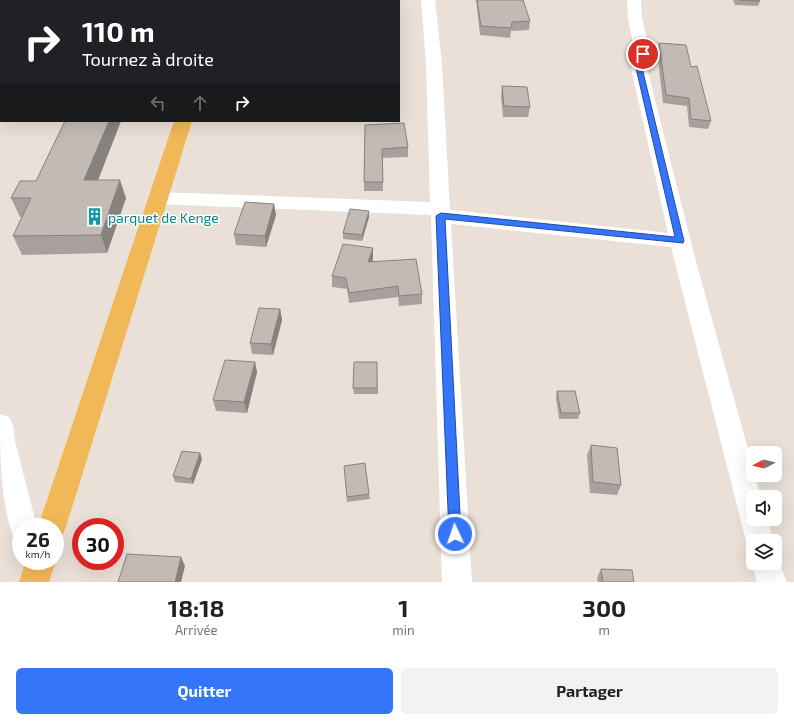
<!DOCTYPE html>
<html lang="fr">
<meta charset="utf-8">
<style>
body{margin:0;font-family:"Exo 2",sans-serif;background:#f2f2f2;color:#202124;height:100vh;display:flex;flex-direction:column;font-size:15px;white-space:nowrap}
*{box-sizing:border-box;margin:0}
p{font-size:13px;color:#757577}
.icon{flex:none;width:22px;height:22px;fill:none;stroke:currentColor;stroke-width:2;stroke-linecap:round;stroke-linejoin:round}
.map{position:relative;height:582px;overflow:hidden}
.drawer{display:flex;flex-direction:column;background:#fff;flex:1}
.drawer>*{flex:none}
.banner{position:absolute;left:0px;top:0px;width:400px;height:122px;box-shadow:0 4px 16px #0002;background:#202124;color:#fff;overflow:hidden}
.needle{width:26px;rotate:263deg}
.controls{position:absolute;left:746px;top:446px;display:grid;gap:8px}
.controls a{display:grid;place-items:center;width:36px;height:36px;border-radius:6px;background:#fff;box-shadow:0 4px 16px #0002;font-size:20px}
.speed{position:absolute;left:12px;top:518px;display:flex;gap:8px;font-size:20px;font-weight:700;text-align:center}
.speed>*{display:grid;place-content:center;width:52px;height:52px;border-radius:50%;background:#fff;box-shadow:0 4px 16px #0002;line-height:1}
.speed small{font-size:10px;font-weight:400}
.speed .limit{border:6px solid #d22;background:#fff;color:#111}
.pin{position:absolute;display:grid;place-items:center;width:34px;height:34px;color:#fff;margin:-17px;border:2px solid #fff;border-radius:50%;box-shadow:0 1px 4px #0007}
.me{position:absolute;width:44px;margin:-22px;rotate:357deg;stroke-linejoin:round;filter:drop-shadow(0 0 3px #0008)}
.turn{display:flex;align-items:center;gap:14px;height:84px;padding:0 16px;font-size:18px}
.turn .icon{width:52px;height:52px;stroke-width:2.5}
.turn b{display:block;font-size:28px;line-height:34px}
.lanes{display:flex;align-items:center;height:38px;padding:0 16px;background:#0003;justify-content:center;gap:20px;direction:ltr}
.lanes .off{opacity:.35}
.eta{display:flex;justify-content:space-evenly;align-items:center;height:68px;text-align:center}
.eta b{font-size:24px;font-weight:700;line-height:28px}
.button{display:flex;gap:8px;margin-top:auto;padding:8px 16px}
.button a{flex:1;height:46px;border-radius:6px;background:#3575fa;color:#fff;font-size:16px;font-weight:700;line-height:46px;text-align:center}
.button a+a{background:#f2f2f2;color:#202124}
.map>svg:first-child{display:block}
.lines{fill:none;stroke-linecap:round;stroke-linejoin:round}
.minor{fill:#fff;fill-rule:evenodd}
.major{fill:#f1b857;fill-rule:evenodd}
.wall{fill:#a7a09c}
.shaded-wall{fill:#88827f}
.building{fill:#c2bab5;stroke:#88827f}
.route{fill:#3575fa;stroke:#224ca2}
.labels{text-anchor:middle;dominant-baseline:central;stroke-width:3;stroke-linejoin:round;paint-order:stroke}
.culture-label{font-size:14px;fill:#0d838f;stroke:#fff;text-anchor:start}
</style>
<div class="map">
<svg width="794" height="582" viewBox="0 0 794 582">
<rect width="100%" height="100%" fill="#eae0d8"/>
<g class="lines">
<path class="minor" d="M421 0H435L442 64 450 210 668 233 631 68 635 54 628 19 627 0H641L642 19 651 54 647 68 695 258 753 467V475H755L761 497H753V519H767L774 541H753V552L750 550 746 541 671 247 451 224 472 582H442L431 215 158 204 151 202 148 198 151 194 158 192 430 202 426 64Z
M0 52H1V62H0Z
M0 414 9 417 13 425 15 441 37 527H21V539L13 536C0 498 0 455 0 414Z
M775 553 787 582H757L751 563 753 559V563H775Z"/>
<path class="major" d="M215 0H229V1H215Z
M174 121H192L66 527 62 536 55 539V527H38Z
M55 560 56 561 49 582H19L26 561Z"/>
</g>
<path class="wall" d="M170 0H194V1H170Z
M476 0H523L530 21 529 30 511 31 510 38 480 35Z
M733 0H759L760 1 758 6 735 5Z
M659 43 691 67 711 121 708 129 689 127 687 106 663 103 657 51Z
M502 86 530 107 528 117H503L501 97Z
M65 121H121L98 180 126 198 107 253 22 255 13 236 22 217H20L11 198 36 181Z
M365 125 408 147V157L383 158V191H364Z
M274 204 276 215 266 247 236 245 234 234Z
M369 217 362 241 343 239V233Z
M373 259 372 262 422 294V304L399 306 398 297 349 303 347 289 332 287V276Z
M280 309 282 320 273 355 252 354 250 343Z
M255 362 257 372 247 413 216 411 213 400Z
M377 362 378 394H354L353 388Z
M557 391 580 413 578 419H559L556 397Z
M591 445 621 485 617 495 590 493 587 455Z
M200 453 202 459 193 484 175 482 173 476Z
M344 466 369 494 370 499 347 502Z
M601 569 634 582H598L597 578Z"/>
<path class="shaded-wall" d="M109 121H121L91 198 84 180Z
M120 180 126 198 107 253 101 235Z
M274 204 276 215 266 247 265 236Z
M369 211V217L362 241V235Z
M373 248V259L369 273 368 262Z
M280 309 282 320 273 355 271 344Z
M255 362 257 372 247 413 244 402Z
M200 453 202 459 193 484 191 479Z
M181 557 185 566 181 582H175Z"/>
<path class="building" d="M477 0H523L530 21 512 22 511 28 481 26Z
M739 0H759L760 1Z
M659 43 686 45 691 67 697 66 711 121 691 119 689 98 666 95Z
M502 86 527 87 530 107 504 106Z
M65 121H109L84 180H120L101 235 13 236 31 198H11L20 181H36Z
M404 123 408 147 382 149 383 182H364L365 125Z
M245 202 274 204 265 236 234 234Z
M350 209 369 211 362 235 343 233Z
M343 244 373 248 368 262 416 259 422 294 399 296 398 286 349 293 346 278 332 276Z
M259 308 280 309 271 344 250 343Z
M225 360 255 362 244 402 213 400Z
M354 362H377V388H353Z
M557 391H575L580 413H561Z
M591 445 617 448 621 485 593 482Z
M182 451 200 453 191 479 173 476Z
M365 463 369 494 347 497 344 466Z
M127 554 181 557 175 582H118Z
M601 569 632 570 634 582H603Z"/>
<path class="route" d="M643 52 646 54 642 68 684 241 683 243 445 219 461 534 459 538 455 540 451 538 449 534 436 216 441 213 675 237 636 68 640 54Z"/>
<defs>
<symbol id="building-bare" viewBox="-9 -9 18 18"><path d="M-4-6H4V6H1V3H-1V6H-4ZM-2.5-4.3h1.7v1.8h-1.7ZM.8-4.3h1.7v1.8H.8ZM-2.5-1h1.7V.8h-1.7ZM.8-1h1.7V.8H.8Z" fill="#0f9aa8" stroke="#fff" stroke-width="2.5" paint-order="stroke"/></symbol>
</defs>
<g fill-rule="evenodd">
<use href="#building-bare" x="82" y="204" width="25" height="25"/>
</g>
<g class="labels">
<g class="culture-label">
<text x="108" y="217">parquet de Kenge</text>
</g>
</g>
</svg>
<div class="controls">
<a><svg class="needle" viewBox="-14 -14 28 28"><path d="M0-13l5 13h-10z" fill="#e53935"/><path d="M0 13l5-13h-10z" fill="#757577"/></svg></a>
<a><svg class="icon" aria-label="sound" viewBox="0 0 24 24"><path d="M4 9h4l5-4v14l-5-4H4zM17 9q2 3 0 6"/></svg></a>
<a><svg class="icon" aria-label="layers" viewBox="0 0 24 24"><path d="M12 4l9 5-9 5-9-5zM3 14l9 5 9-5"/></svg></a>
</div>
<div class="speed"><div>26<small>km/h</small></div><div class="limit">30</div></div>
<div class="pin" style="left:643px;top:54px;background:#d93025"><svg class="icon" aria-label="arrive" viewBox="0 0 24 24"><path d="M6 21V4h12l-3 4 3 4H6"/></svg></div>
<svg class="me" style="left:455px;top:534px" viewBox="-20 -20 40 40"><circle r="17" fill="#3575fa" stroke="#fff" stroke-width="3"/><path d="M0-11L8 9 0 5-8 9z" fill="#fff"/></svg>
<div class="banner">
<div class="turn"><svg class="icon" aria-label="right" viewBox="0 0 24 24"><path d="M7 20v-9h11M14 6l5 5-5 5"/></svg><div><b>110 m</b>Tournez à droite</div></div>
<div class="lanes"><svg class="icon off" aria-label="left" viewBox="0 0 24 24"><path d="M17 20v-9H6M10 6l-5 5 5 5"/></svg><svg class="icon off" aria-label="ahead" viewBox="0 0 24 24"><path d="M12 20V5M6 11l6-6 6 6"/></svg><svg class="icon" aria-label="right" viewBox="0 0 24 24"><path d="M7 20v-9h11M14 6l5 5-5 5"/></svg></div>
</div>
</div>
<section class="drawer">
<div class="eta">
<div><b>18:18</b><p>Arrivée</p></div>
<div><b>1</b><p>min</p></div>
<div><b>300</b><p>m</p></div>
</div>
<div class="button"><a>Quitter</a><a>Partager</a></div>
</section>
